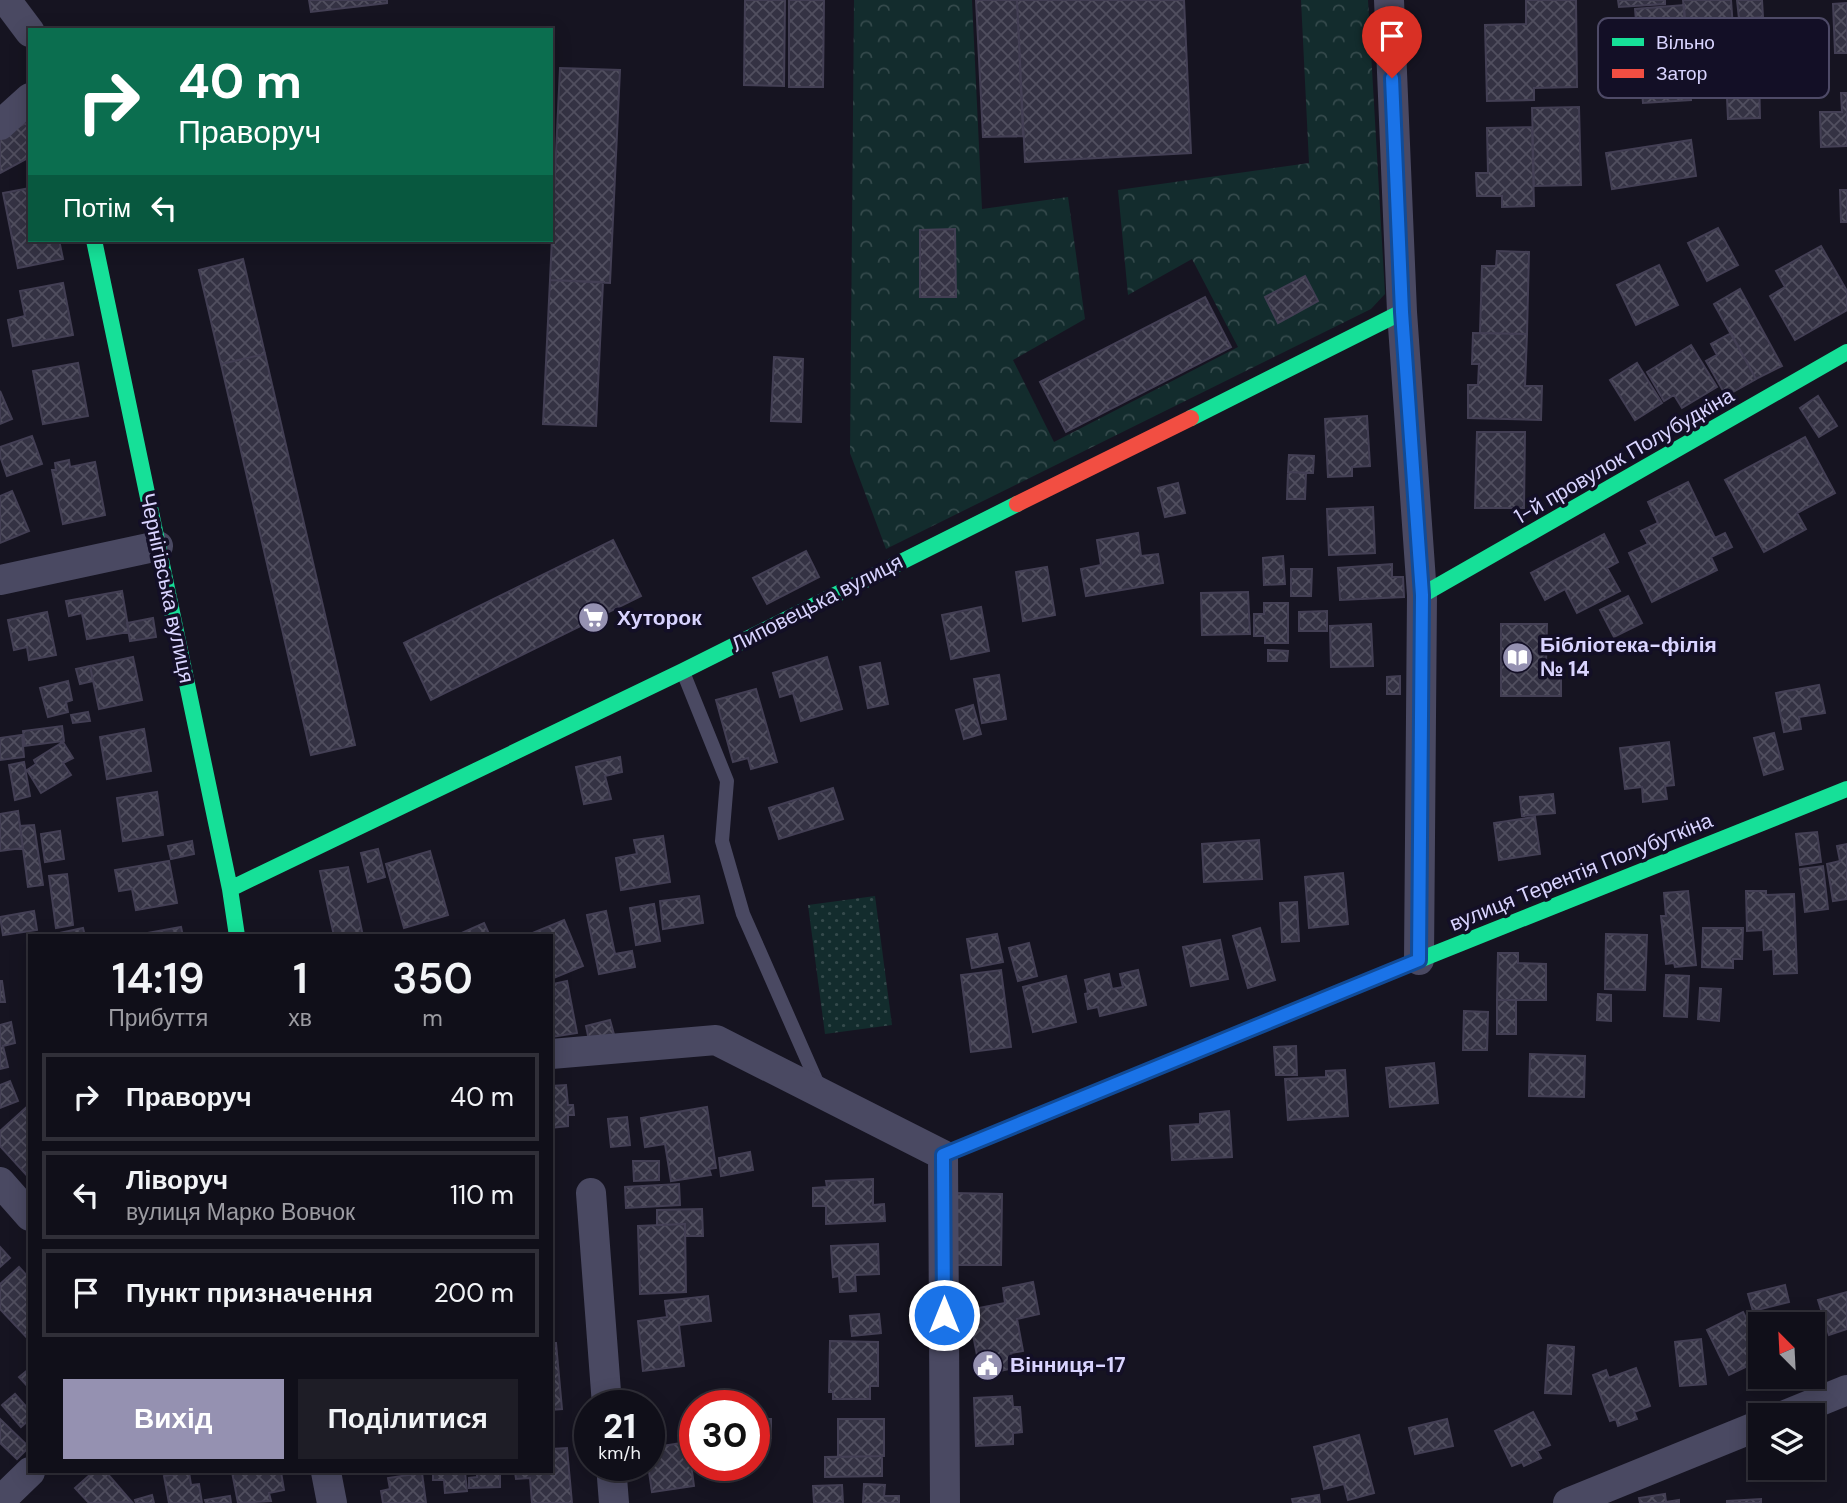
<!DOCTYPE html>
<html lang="uk">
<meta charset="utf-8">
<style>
body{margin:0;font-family:"DM Sans",sans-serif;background:#1e1d26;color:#f1f3f6;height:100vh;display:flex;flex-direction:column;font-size:26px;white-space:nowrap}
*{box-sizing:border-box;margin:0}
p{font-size:23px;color:#9c9ca2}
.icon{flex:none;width:38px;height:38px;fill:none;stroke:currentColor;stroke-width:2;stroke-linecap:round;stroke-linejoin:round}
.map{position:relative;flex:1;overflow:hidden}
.drawer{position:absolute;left:28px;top:934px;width:525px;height:539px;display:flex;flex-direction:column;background:#100f19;border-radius:0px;box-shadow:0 4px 18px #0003,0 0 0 2px #302f38}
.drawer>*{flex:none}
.banner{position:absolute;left:28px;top:28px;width:525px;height:214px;border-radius:0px;box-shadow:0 4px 18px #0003,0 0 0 2px #302f38;background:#0b6e4f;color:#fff;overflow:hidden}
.needle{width:46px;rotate:336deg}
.fabs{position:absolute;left:1748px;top:1312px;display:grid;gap:14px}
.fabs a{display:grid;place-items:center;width:77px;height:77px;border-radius:0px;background:#100f19;box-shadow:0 4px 18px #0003,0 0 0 2px #302f38;font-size:35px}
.speed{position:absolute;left:574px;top:1390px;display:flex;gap:14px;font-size:35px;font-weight:700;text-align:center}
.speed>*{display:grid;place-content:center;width:91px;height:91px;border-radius:50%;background:#100f19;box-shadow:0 4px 18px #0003,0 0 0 2px #302f38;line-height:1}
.speed small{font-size:18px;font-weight:400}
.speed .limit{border:10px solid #d22;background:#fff;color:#111}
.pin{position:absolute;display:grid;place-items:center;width:60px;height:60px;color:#fff;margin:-72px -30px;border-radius:50% 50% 50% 0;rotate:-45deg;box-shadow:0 0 7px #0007}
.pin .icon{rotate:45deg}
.me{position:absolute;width:77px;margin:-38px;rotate:0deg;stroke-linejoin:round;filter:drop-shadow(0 0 5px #0008)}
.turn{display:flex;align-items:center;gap:24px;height:147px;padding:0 35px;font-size:32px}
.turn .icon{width:91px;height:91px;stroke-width:2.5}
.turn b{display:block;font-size:49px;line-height:60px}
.then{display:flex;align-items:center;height:66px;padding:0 35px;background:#0003;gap:14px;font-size:26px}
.eta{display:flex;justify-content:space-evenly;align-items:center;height:119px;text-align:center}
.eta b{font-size:42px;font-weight:600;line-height:49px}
.primary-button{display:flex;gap:14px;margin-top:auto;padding:14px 35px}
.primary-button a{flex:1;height:80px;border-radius:0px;background:#9591b1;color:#fff;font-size:28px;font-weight:600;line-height:80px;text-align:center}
.primary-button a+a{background:#1e1d26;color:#f1f3f6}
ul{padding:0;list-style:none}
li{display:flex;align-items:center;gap:21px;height:88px;margin:0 14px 10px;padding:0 21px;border:4px solid #302f38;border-radius:0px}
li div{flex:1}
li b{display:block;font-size:26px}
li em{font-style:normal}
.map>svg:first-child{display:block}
.forest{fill:url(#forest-crowns)}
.park{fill:url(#park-dots)}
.building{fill:url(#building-cross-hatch);stroke:#433f54;stroke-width:2}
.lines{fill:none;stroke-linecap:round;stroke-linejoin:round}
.lane{stroke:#4a4962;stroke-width:14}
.street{stroke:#4a4962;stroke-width:30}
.fast{stroke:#16e098;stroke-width:16}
.jam{stroke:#f24e42;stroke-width:16}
.route-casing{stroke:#114b97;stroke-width:18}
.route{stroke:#1a73e8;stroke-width:12}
.labels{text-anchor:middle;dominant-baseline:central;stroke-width:7;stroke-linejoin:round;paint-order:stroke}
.street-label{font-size:21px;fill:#d9d4ff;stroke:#130f26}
.poi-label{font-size:21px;font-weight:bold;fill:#d9d4ff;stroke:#130f26;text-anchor:start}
.key{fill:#130f26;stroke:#4e4a67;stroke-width:2}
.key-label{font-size:19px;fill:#d9d4ff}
</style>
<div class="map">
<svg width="1847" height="1503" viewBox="0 0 1847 1503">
<defs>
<pattern id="forest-crowns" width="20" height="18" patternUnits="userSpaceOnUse" patternTransform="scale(1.75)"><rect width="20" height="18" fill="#132c2d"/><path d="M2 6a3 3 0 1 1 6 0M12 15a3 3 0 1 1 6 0" fill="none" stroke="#354a4c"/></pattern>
<pattern id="park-dots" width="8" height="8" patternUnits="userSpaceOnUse" patternTransform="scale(1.75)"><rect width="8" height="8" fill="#132c2d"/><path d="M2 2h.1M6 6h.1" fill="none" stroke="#354a4c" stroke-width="1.8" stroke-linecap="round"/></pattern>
<pattern id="building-cross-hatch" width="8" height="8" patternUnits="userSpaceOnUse" patternTransform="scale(1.75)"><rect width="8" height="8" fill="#343243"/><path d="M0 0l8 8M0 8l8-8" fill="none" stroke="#514f5f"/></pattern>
</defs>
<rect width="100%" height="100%" fill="#161421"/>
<path class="forest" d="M854 0H972L982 209 1068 197 1085 319 1013 360 1054 442 1238 347 1192 259 1128 295 1118 190 1309 163 1301 0H1368L1385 294 1371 309 886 549 850 453Z"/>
<path class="park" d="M875 896 892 1025 825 1034 808 905Z"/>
<path class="building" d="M309 0H387V3L311 12Z
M745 0H785L784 86 744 85Z
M789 0H824L823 87H789Z
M976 0H1017L1023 136 983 137Z
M1017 0H1184L1191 153 1025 162Z
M1526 0H1576L1577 87 1534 88V100L1487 101 1485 25 1526 24Z
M1618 0H1665V4L1619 7Z
M1683 0H1731L1736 70 1689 74Z
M1737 0H1762L1763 17 1739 19Z
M1847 3V53H1835L1833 4Z
M1684 5 1691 100 1643 103 1635 9Z
M560 68 620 70 610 283 550 280Z
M1759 76 1760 118 1728 119 1726 77Z
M1841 93H1847V146L1821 147 1820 112H1842Z
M1579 107 1581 185 1534 186 1532 108Z
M30 121V157L0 173V136Z
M1532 127 1534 206 1502 207V196H1477L1476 173H1488L1487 128Z
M1691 140 1696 176 1612 189 1606 153Z
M30 188V240H59L63 259 18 268 3 193Z
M1840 190H1847V222H1841Z
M1718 228 1738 265 1707 281 1688 243Z
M955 229 956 297H920V230Z
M1821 246 1847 291V310L1795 340 1770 296 1785 287 1776 271Z
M1497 251 1529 252 1527 334 1480 333 1482 266H1496Z
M243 259 265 354 221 364 199 270Z
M1659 265 1678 305 1636 325 1617 285Z
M1305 276 1318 301 1278 323 1265 297Z
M550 280 603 282 596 426 543 424Z
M63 283 73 335 13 346 8 320 25 316 20 291Z
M1740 289 1782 366 1756 379 1714 304Z
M1205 297 1231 347 1066 432 1040 382Z
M1473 333 1527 334 1525 386H1542L1541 420 1468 418V385H1478L1479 364H1472Z
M1731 333 1756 379 1726 396 1706 361 1717 355 1711 344Z
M1691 345 1717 387 1682 408 1674 395 1664 401 1647 372Z
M265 354 355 745 311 755 221 364Z
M774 357 803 359 801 422 771 421Z
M78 363 88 416 43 424 33 371Z
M1637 363 1662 403 1635 420 1610 380Z
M0 391 12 419 0 424Z
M1818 396 1837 426 1819 437 1800 408Z
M1367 416 1370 466 1352 467V476L1328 477 1325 419Z
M1477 432H1525L1524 508H1475Z
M32 436 42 464 7 476 0 456V447Z
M1805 437 1835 493 1797 513 1806 529 1764 552 1725 480Z
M1289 455 1314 456 1313 473 1288 472Z
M69 460 70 467 95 462 105 515 63 524 52 470H56L55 463Z
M1288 472 1306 473 1305 499H1287Z
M1688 482 1715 538 1725 533 1732 547 1711 557 1717 570 1652 602 1629 553 1648 544 1641 531 1658 523 1648 502Z
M1178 483 1185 513 1165 517 1158 488Z
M12 491 29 531 0 543V496Z
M1373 507 1375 553 1329 555 1327 509Z
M1138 533 1141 556 1158 554 1163 583 1086 596 1081 569 1101 565 1097 540Z
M1604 534 1618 562 1607 568 1620 591 1577 613 1565 589 1545 600 1531 573Z
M613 540 641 596 431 700 404 643Z
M806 551 819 577 767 604 753 578Z
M1283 556 1285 584 1264 585 1263 558Z
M1392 564V577H1403L1404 597 1340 600 1338 568Z
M1047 567 1055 615 1023 621 1016 572Z
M1291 569H1312L1311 596H1291Z
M122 591 129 632 87 639 82 613 69 616 66 601Z
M1248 592 1250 634 1202 635 1201 593Z
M1628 596 1642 623 1614 637 1600 610Z
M1264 603H1288V643H1265V636H1254V614H1264Z
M981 607 989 651 951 659 942 615Z
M1327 611V631H1299V612Z
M47 612 56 655 29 660 27 647 14 650 8 620Z
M153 618 156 637 130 641 127 623Z
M1371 624 1373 666 1331 667 1330 626Z
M1501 624H1547L1546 664H1561V696H1501Z
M1268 650 1288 651 1287 661H1268Z
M133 657 142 700 99 709 90 666Z
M827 657 842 709 801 721 793 693 780 697 773 673Z
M880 663 888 704 868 708 860 667Z
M90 666 93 681 80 684 76 669Z
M999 675 1006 719 982 723 974 679Z
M1400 676V694H1387V677Z
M68 681 72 700 66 702 68 712 48 717 40 688Z
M1819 685 1825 713 1799 717 1801 729 1784 732 1776 693Z
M756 689 777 762 751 769 748 758 733 762 716 700Z
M973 705 981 734 964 739 956 710Z
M88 712 90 721 73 723 71 715Z
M62 726 64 741 25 746 23 731Z
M144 729 151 771 107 779 100 737Z
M1774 733 1783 769 1764 775 1754 738Z
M22 735 24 757 0 760V738Z
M63 742 73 758 63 763 71 775 41 793 27 770 36 764 34 760Z
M1669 742 1674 785 1665 786 1667 799 1643 802 1642 787 1625 789 1620 748Z
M620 757 622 772 605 776 611 799 584 804 576 767Z
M24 762 30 796 15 800 9 765Z
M833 788 843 819 779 839 769 808Z
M157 792 163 835 123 841 117 798Z
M1553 794 1555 813 1522 816 1520 797Z
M18 811 23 848 0 851V814Z
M1535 817 1540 854 1499 860 1494 823Z
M34 825 43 885 28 887 20 826Z
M60 831 64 859 45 862 41 834Z
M1817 832 1821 862 1800 865 1796 834Z
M663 836 670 882 621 890 616 858 637 854 634 840Z
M1259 840 1262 879 1204 882 1202 844Z
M192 841 194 854 171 859 168 846Z
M1847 844V899L1833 901 1827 864 1840 861 1837 846Z
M378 849 385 877 368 882 361 853Z
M430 851 448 915 404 928 386 864Z
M169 861 177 903 136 910 132 889 119 891 115 870Z
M1823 866 1828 909 1805 912 1800 869Z
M348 867 363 936H334L320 871Z
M1343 873 1348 924 1309 928 1305 877Z
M67 874 73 925 56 928 49 876Z
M1688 891 1696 965 1675 967 1674 963 1666 964 1661 916H1666L1664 893Z
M1746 891H1766V895L1794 894 1797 973 1774 974 1773 949 1764 950 1763 930 1747 931Z
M699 896 703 923 663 929 660 901Z
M1297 902 1299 941 1282 942 1280 903Z
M654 904 660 941 636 945 630 908Z
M34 911 37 930 3 935 0 917Z
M606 911 615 954 632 951 635 967 599 974 587 915Z
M564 920 583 966 551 979V936H531L530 934Z
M484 923 490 936H455Z
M181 927 183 936H131Z
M83 928 85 936H56L55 934Z
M1260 928 1275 980 1248 988 1233 936Z
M1703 928H1743L1742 959H1733V968L1702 967Z
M997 934 1003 962 972 968 967 939Z
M1606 934 1647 935 1645 990 1605 989Z
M1220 940 1228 979 1191 986 1183 947Z
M1029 943 1037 976 1018 981 1009 948Z
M1498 953H1518V963L1546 964V1000H1497Z
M1001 970 1011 1047 971 1052 961 975Z
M1138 970 1146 1005 1100 1016 1098 1007 1088 1009 1085 994 1088 993 1085 980 1109 974 1112 989 1123 987 1120 974Z
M1666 975 1689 976 1687 1017 1664 1016Z
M1066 976 1076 1022 1033 1032 1023 987Z
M0 981H2L5 1002H0Z
M567 981 577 1033 551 1037V995L555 994 553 984Z
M1700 988 1721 989 1719 1021 1698 1019Z
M1598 994 1611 995V1021L1597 1020Z
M1497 1000H1516V1034H1497Z
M1464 1011 1488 1012 1487 1050H1463Z
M610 1020 615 1038 590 1045 586 1026Z
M11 1022 15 1043 3 1046 8 1067 0 1069V1025Z
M1296 1046 1297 1075H1276L1274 1047Z
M1530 1054 1585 1056 1584 1097 1529 1096Z
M1434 1063 1438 1103 1390 1107 1386 1068Z
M1345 1070 1348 1116 1288 1120 1285 1079 1326 1077V1071Z
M10 1081 18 1101 0 1108V1085Z
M566 1085 568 1105H573L574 1115H568V1126L551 1128V1086Z
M30 1104V1179L0 1146V1131Z
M707 1107 716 1168 709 1169 711 1175 671 1181 665 1144 645 1147 641 1118Z
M1229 1111 1232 1157 1172 1160 1170 1126 1200 1124V1114Z
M627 1117 630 1145 611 1147 608 1119Z
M750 1152 753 1170 721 1176 719 1158Z
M633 1161H659V1180L634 1181Z
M873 1179V1205L884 1204 885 1221 826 1224V1206H813V1188L827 1187 826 1181Z
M679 1184 680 1205 626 1208 625 1187Z
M954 1193 1002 1194 1001 1265H953Z
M702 1209 703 1236H685V1224L657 1225V1210Z
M685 1224 686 1292 640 1294 638 1226Z
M878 1244 879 1274 855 1275 856 1291 840 1292 839 1276 833 1277 831 1246Z
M0 1247 10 1258 0 1267Z
M19 1267 30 1279V1341L0 1309V1284Z
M1033 1282 1039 1314 1017 1319 1023 1351 1011 1353 1014 1368 981 1375 968 1310 1005 1303 1003 1288Z
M1785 1285 1789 1302 1753 1311 1748 1294Z
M1847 1292V1329L1829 1335 1818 1300Z
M708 1296 711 1321 679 1325 684 1366 643 1371 638 1321 667 1317 665 1301Z
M1743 1312 1751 1328 1778 1314 1783 1325H1760V1360L1729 1375 1707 1330Z
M879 1314 881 1333 852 1336 850 1316Z
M1701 1339 1706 1384 1680 1386 1675 1342Z
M830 1341 878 1342V1386H870V1399H833V1392H829Z
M551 1343H556L562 1409 551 1410Z
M1548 1345 1574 1347 1571 1394 1545 1393Z
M30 1368V1389L19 1377Z
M1636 1368 1650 1406 1634 1412 1637 1419 1618 1426 1616 1419 1610 1421 1593 1375 1606 1370 1609 1378Z
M15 1394 30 1411V1419L21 1427 2 1405Z
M1012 1396 1013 1407H1020L1022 1432 1013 1433V1444L976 1446 974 1398Z
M1533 1412 1550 1445 1537 1451 1541 1458 1524 1466 1522 1462 1512 1466 1495 1431Z
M0 1419 29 1447 17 1459 0 1443Z
M754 1419H771V1438L754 1439Z
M838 1419H884V1456L838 1457Z
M1447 1419 1453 1446 1415 1454 1409 1428Z
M1359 1435 1374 1493 1348 1500 1344 1484 1324 1489 1314 1447Z
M688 1442 694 1486 652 1492 648 1465 649 1448Z
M567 1448 572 1503H532L530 1478 516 1479 515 1472H551V1449Z
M882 1456V1476L825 1477V1457Z
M93 1472H106L132 1502 89 1503 75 1488Z
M189 1472 191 1485 199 1484 202 1503H169L164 1476Z
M232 1472H281L284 1490 269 1493 271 1501 238 1503Z
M433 1472H465L467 1491 445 1493 444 1480H433Z
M477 1472H500V1487L469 1488V1478L477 1477Z
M422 1473 426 1503H383L381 1491 390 1489 388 1478Z
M864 1484 885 1485 884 1496H899V1503H863Z
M842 1485 843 1503H814L813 1486Z
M1665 1494 1666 1502 1679 1500V1503H1640L1639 1498Z
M152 1495 154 1503H136L135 1500Z
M1319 1495 1320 1503H1293L1292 1499Z
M230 1496 231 1503H206L205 1500Z
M1761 1499V1503H1727V1501Z"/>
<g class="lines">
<path class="lane" d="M683 672 727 781 722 841 743 914 820 1089"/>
<path class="street" d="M6 0 30 32
M1389 0 1402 312 1422 595 1419 960
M0 125 30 98
M0 580 158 546
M551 1054 716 1040 943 1155 945 1503
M0 1182 30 1216
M591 1193 607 1405
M1783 1416 1847 1390
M611 1465 614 1503
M326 1472 332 1503
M0 1501 30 1472
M1568 1503 1760 1425"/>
<path class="fast" d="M94 240 230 889 237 936
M1191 418 1402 312
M1422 595 1847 352
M230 889 683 671 1017 504
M943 1155 1419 960 1847 789"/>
<path class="jam" d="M1017 504 1191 418"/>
</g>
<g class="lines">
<defs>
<path id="route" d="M944 1315 943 1155 1419 960 1422 595 1402 312 1392 78"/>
</defs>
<use href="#route" class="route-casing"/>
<use href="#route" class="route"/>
</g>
<defs>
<symbol id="supermarket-disc" viewBox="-11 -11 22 22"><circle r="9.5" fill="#9591b1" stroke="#130f26"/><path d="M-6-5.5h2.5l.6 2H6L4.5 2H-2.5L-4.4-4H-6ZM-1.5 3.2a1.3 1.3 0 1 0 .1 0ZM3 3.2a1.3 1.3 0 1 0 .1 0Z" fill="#fff"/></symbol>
<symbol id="library-disc" viewBox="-11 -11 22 22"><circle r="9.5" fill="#9591b1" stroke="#130f26"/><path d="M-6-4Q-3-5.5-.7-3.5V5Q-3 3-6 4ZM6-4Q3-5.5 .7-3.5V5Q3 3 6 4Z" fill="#fff"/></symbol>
<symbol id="civic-disc" viewBox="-11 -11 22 22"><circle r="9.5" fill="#9591b1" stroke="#130f26"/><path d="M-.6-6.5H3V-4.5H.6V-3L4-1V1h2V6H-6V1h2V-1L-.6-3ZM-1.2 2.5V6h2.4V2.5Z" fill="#fff"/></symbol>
</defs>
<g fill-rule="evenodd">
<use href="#supermarket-disc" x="576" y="600" width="35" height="35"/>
<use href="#library-disc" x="1500" y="640" width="35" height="35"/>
<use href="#civic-disc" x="970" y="1348" width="35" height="35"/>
</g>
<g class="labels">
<g class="street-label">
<text transform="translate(1624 456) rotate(-30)">1-й провулок Полубудкіна</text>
<text transform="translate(167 588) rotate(78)">Чернігівська вулиця</text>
<text transform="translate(817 603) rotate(-27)">Липовецька вулиця</text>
<text transform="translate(1581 872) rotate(-22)">вулиця Терентія Полубуткіна</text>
</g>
<g class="poi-label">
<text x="617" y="618">Хуторок</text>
<text x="1540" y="645">Бібліотека-філія<tspan x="1540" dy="24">№ 14</tspan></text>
<text x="1010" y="1365">Вінниця-17</text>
</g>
</g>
<rect x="1598" y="18" width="231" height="80" rx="10" class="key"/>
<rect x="1612" y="38" width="32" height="8" fill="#16e098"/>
<rect x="1612" y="69" width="32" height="9" fill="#f24e42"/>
<g class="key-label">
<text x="1656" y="49">Вільно</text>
<text x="1656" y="80">Затор</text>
</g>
</svg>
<div class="fabs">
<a><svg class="needle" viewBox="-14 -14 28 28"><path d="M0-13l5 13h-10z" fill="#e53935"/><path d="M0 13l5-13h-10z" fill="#9c9ca2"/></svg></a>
<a><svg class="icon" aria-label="layers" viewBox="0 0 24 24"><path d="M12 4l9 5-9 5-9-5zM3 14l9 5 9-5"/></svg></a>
</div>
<div class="speed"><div>21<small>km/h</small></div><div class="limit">30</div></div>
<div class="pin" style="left:1392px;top:78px;background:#d93025"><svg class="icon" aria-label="arrive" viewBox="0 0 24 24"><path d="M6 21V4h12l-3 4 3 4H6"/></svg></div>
<svg class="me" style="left:944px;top:1315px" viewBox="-20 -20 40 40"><circle r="17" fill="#1a73e8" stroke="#fff" stroke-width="3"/><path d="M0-11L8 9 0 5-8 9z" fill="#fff"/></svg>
<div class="banner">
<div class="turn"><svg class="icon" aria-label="right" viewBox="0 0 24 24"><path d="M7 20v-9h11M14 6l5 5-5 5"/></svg><div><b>40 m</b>Праворуч</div></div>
<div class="then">Потім<svg class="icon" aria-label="left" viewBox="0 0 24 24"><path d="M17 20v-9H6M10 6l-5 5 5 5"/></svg></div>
</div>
<section class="drawer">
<div class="eta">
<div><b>14:19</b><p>Прибуття</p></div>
<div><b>1</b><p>хв</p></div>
<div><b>350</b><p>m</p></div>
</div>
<ul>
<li><svg class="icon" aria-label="right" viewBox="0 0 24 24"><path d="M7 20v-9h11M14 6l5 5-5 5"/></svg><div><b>Праворуч</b></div><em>40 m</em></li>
<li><svg class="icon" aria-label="left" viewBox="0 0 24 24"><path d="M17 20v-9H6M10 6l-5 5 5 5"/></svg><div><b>Ліворуч</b><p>вулиця Марко Вовчок</p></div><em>110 m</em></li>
<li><svg class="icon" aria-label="arrive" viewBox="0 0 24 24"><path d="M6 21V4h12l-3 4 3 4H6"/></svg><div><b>Пункт призначення</b></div><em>200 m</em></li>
</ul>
<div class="primary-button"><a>Вихід</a><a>Поділитися</a></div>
</section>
</div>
